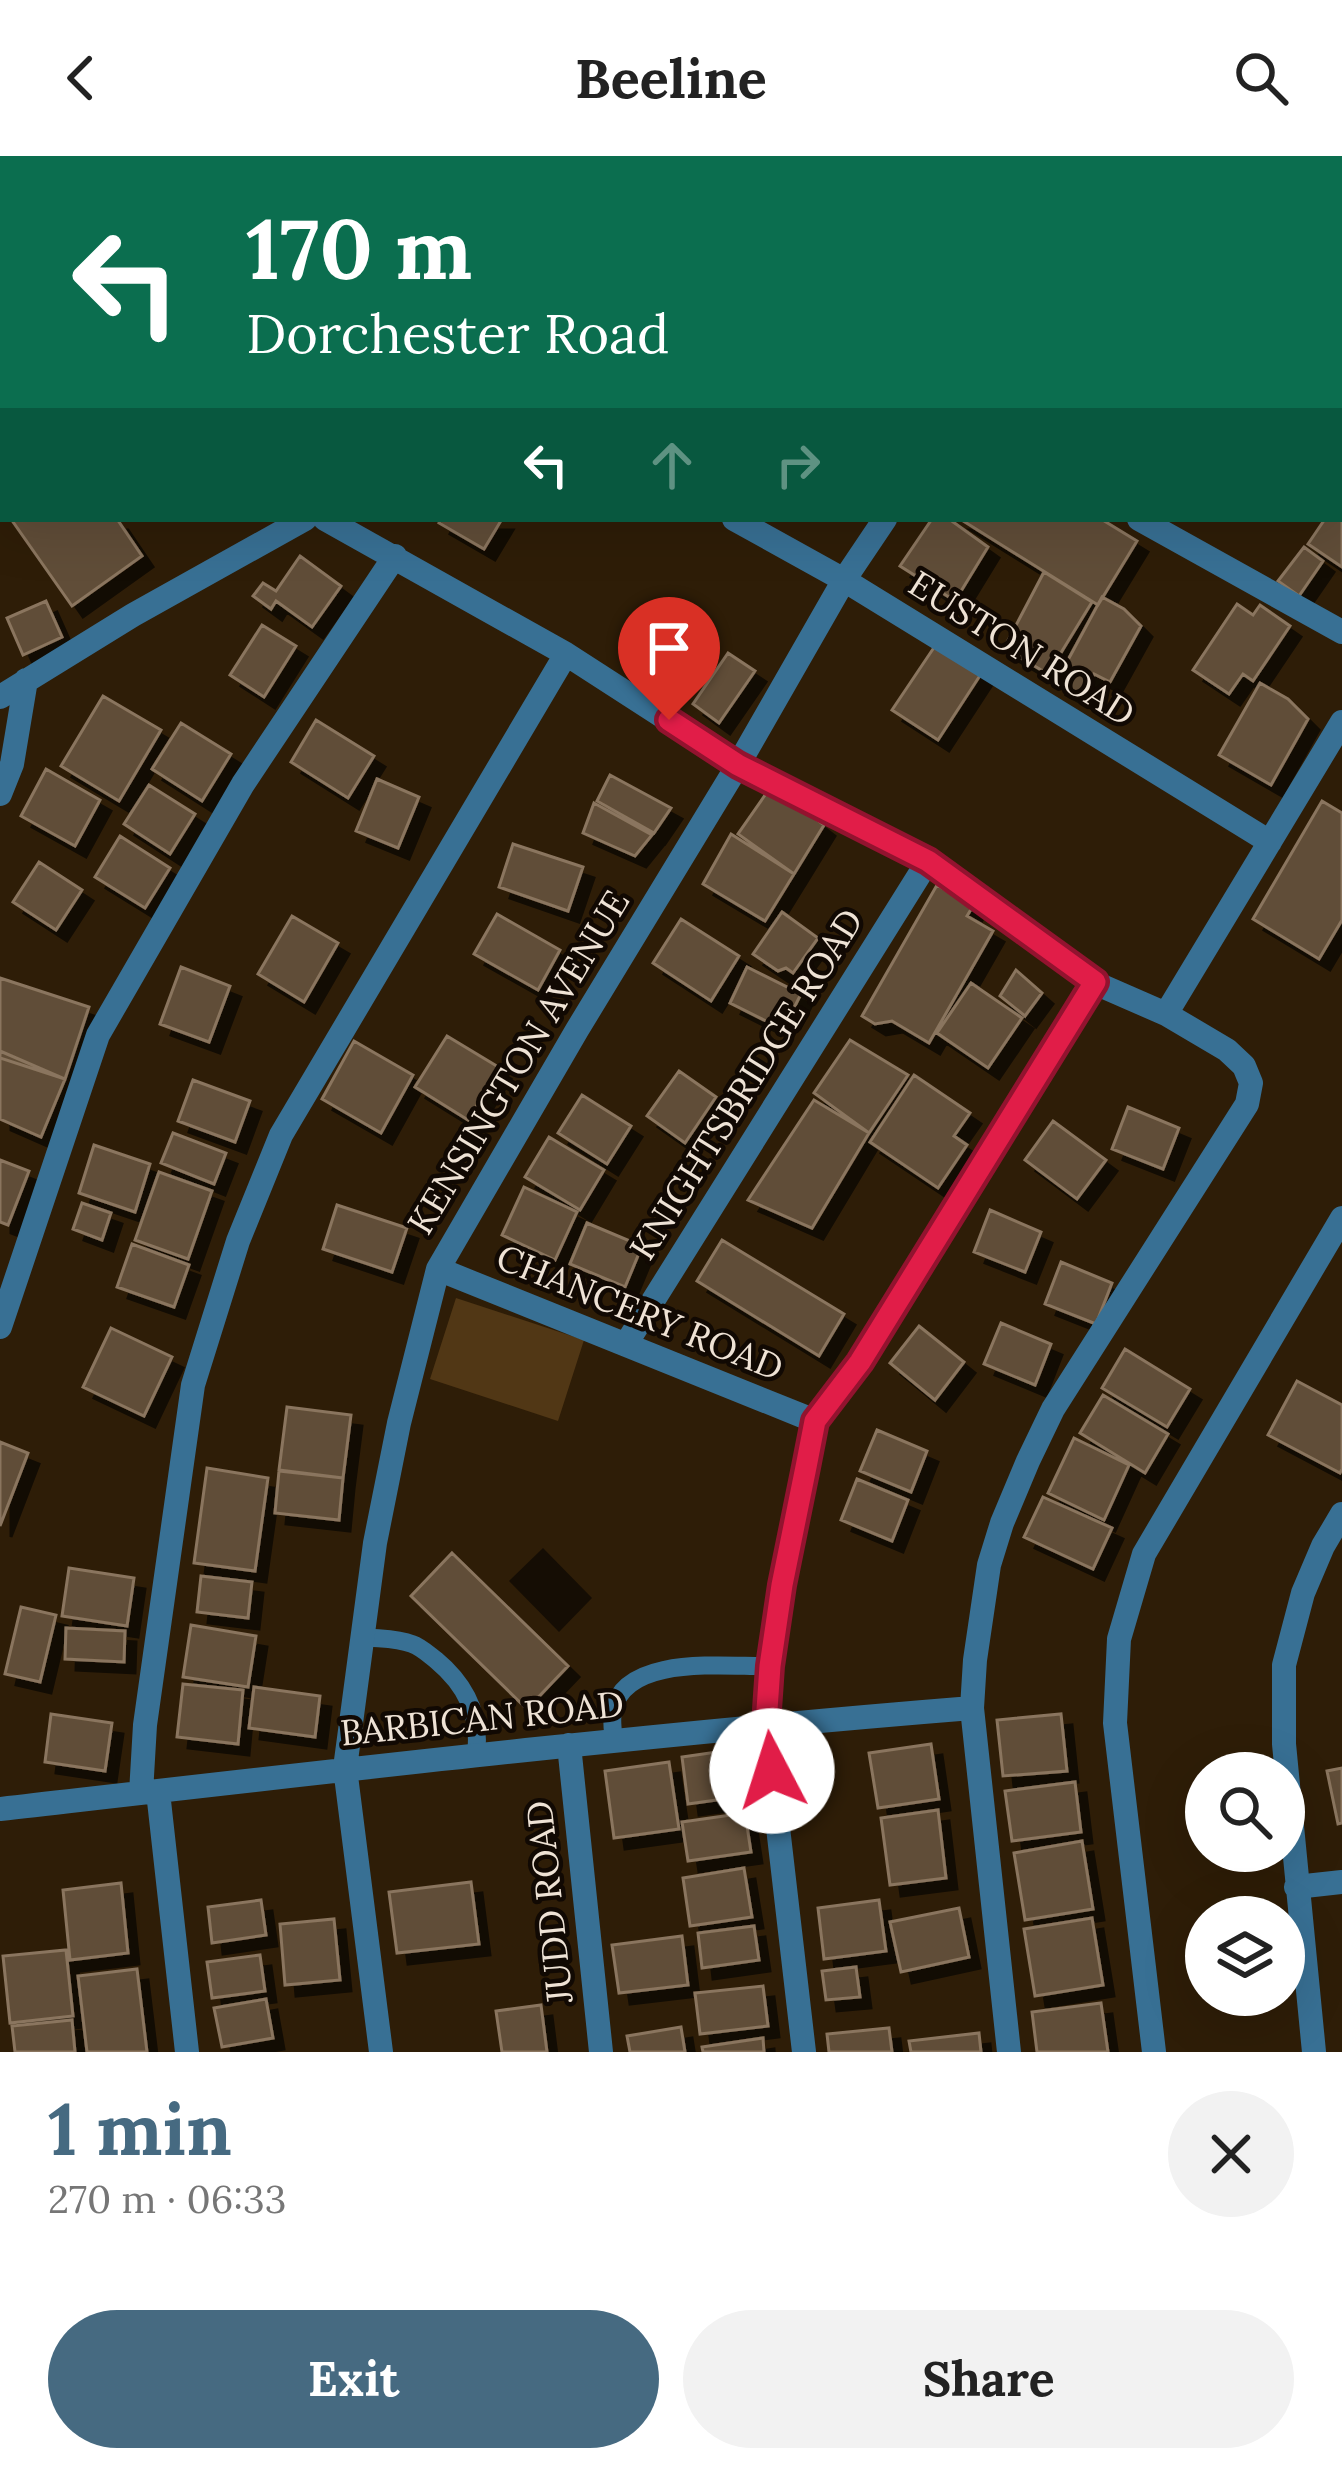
<!DOCTYPE html>
<meta charset="utf-8">
<style>
body{margin:0;font-family:Lora,serif;background:#f2f2f2;color:#222;height:100vh;display:flex;flex-direction:column;font-size:45px;white-space:nowrap}
*{box-sizing:border-box;margin:0}
p{font-size:39px;color:#767676}
.icon{flex:none;width:66px;height:66px;fill:none;stroke:currentColor;stroke-width:2;stroke-linecap:round;stroke-linejoin:round}
.map{position:relative;height:1896px;overflow:hidden}
.panel{display:flex;flex-direction:column;background:#fff;flex:1}
.panel>*{flex:none}
.guide{position:absolute;left:0px;top:0px;width:1344px;height:366px;box-shadow:0 12px 48px #0002;background:#0b6e4f;color:#fff;overflow:hidden}
.controls{position:absolute;left:1185px;top:1596px;display:grid;gap:24px}
.controls a{display:grid;place-items:center;width:120px;height:120px;border-radius:50%;background:#fff;box-shadow:0 12px 48px #0002;font-size:60px}
.pin{position:absolute;display:grid;place-items:center;width:102px;height:102px;color:#fff;margin:-123px -51px;border-radius:50% 50% 50% 0;rotate:-45deg;box-shadow:0 0 12px #0007}
.pin .icon{rotate:45deg}
.me{position:absolute;width:132px;margin:-66px;rotate:355deg;stroke-linejoin:round;filter:drop-shadow(0 0 9px #0008)}
.turn{display:flex;align-items:center;gap:42px;height:252px;padding:0 48px;font-size:54px}
.turn .icon{width:156px;height:156px;stroke-width:2.5}
.turn b{display:block;font-size:84px;line-height:102px}
.lanes{display:flex;align-items:center;height:114px;padding:0 48px;background:#0003;justify-content:center;gap:60px;direction:ltr}
.lanes .off{opacity:.35}
.round{display:grid;place-items:center;flex:none;width:126px;height:126px;border-radius:63px;background:#f2f2f2}
.summary{display:flex;align-items:center;justify-content:space-between;height:204px;padding:0 48px}
h1{font-size:72px;font-weight:700;line-height:90px;color:#466a81}
.cta{display:flex;gap:24px;margin-top:auto;padding:24px 48px}
.cta a{flex:1;height:138px;border-radius:72px;background:#466a81;color:#fff;font-size:48px;font-weight:700;line-height:138px;text-align:center}
.cta a+a{background:#f2f2f2;color:#222}
header{display:flex;justify-content:space-between;align-items:center;height:156px;padding:0 48px;background:#fff;font-size:54px;font-weight:700}
.map>svg:first-child{display:block}
.green{fill:#513715}
.water{fill:#150d04}
.building{fill:#614e37;stroke:#8a755e;stroke-width:3;filter:url(#shadow)}
.lines{fill:none;stroke-linecap:round;stroke-linejoin:round}
.service{stroke:#387094;stroke-width:18}
.minor{stroke:#387094;stroke-width:24}
.tertiary{stroke:#387094;stroke-width:24}
.route-casing{stroke:#92132f;stroke-width:30}
.route{stroke:#e11d48;stroke-width:21}
.labels{text-anchor:middle;dominant-baseline:central;stroke-width:9;stroke-linejoin:round;paint-order:stroke}
.street-label{font-size:36px;fill:#eee2d5;stroke:#110903}
</style>
<header><svg class="icon" aria-label="back" viewBox="0 0 24 24"><path d="M15 5l-7 7 7 7"/></svg>Beeline<svg class="icon" aria-label="search" viewBox="0 0 24 24"><circle cx="10" cy="10" r="6"/><path d="M15 15l6 6"/></svg></header>
<div class="map">
<svg width="1342" height="1896" viewBox="0 0 1342 1896">
<defs>
<filter id="shadow"><feDropShadow dx="11" dy="11" stdDeviation="0" flood-color="#0009"/></filter>
</defs>
<rect width="100%" height="100%" fill="#2e1d07"/>
<path class="green" d="M832 0H1342V28L1341 3H838Z
M456 1142 584 1184 558 1265 430 1223Z"/>
<path class="water" d="M543 1392 592 1442 559 1476 509 1425Z"/>
<path class="building" d="M1341 343 1342 344V411L1308 388 1325 363H1341Z
M11 363H117L142 400 72 450Z
M441 363H502L484 393 439 367Z
M932 363H949L988 391 955 445 900 410Z
M960 363H1101L1137 385 1098 449Z
M1304 391 1323 405 1299 440 1278 425Z
M300 400 341 430 312 471 276 445 271 453 253 440 263 427 276 435Z
M1044 416 1092 446 1048 518 1004 492Z
M1102 441 1124 453 1141 470 1110 526 1094 518 1081 542 1055 528Z
M46 445 62 481 23 499 7 462Z
M1237 448 1253 459 1260 449 1290 470 1253 525 1243 518 1229 538 1193 514Z
M262 469 296 490 264 541 230 519Z
M937 487 981 518 938 584 892 554Z
M728 497 755 515 719 567 693 548Z
M1260 527 1288 543 1308 563 1271 629 1219 599Z
M103 540 161 574 119 645 61 610Z
M316 564 374 600 348 642 291 606Z
M181 567 231 598 202 645 152 613Z
M46 613 100 644 75 690 21 660Z
M610 619 671 652 654 677 597 645Z
M377 623 419 641 398 692 356 675Z
M149 629 195 658 170 698 124 668Z
M772 629 824 669 794 718 738 678Z
M1322 645 1342 657V764L1319 803 1253 763Z
M594 647 652 679 635 700 583 677Z
M731 678 794 718 765 765 703 728Z
M120 680 170 712 145 752 95 721Z
M513 688 583 711 568 755 499 731Z
M39 706 82 734 56 774 13 746Z
M937 729 973 750 967 760 993 775 929 887 892 865 875 868 862 860Z
M782 756 818 782 793 817 786 812 778 815 753 798Z
M497 758 560 794 538 834 474 798Z
M292 760 338 787 304 846 258 818Z
M681 763 739 800 711 845 653 807Z
M181 811 230 830 209 886 160 868Z
M747 811 801 838 789 862 770 867 730 847Z
M1016 814 1042 837 1025 860 1000 840Z
M0 822 89 851 65 923 0 902Z
M971 827 1022 862 988 912 937 877Z
M447 880 500 912 468 964 415 931Z
M850 884 908 919 869 977 814 937Z
M354 885 413 919 381 977 322 943Z
M0 895 65 923 41 981 0 963Z
M679 915 716 941 685 987 647 960Z
M914 919 970 957 954 980 967 989 938 1032 870 986Z
M193 924 250 945 235 986 178 965Z
M582 939 631 970 607 1008 558 977Z
M814 944 869 977 812 1072 748 1044Z
M1128 951 1179 972 1163 1013 1112 993Z
M1053 965 1106 1004 1077 1043 1025 1004Z
M173 977 226 997 214 1028 161 1007Z
M549 981 604 1014 580 1054 525 1021Z
M94 989 150 1008 135 1056 79 1037Z
M0 1004 29 1015 8 1069 0 1066Z
M159 1016 212 1035 188 1103 135 1084Z
M524 1031 577 1056 555 1104 502 1079Z
M82 1047 111 1057 102 1084 73 1073Z
M337 1049 407 1072 392 1116 323 1093Z
M990 1054 1041 1076 1025 1116 974 1096Z
M587 1067 642 1090 625 1131 570 1108Z
M722 1084 844 1158 819 1200 697 1125Z
M132 1088 189 1109 174 1151 117 1131Z
M1061 1106 1112 1127 1096 1168 1045 1148Z
M1001 1167 1051 1188 1035 1229 984 1208Z
M919 1170 964 1206 935 1244 890 1207Z
M111 1172 172 1201 144 1260 83 1231Z
M1125 1193 1190 1233 1167 1271 1102 1232Z
M1297 1225 1342 1249V1313L1340 1317 1268 1279Z
M1103 1239 1168 1278 1145 1317 1080 1277Z
M287 1251 351 1259 343 1322 279 1314Z
M877 1274 927 1295 911 1336 860 1315Z
M1074 1282 1129 1309 1104 1364 1048 1337Z
M0 1286 28 1297 0 1370Z
M207 1312 268 1322 255 1415 194 1407Z
M279 1315 343 1322 339 1364 275 1357Z
M857 1323 908 1344 892 1385 841 1364Z
M1043 1341 1112 1372 1093 1413 1024 1381Z
M452 1397 568 1510 527 1553 411 1440Z
M69 1412 134 1422 127 1470 62 1460Z
M201 1420 252 1426 248 1462 197 1456Z
M21 1451 56 1459 40 1526 5 1518Z
M191 1469 256 1480 248 1531 183 1521Z
M66 1472 125 1475 124 1506 65 1503Z
M183 1528 243 1534 238 1588 177 1581Z
M254 1531 320 1540 315 1581 249 1572Z
M51 1558 112 1567 105 1615 45 1606Z
M1061 1558 1067 1615 1003 1620 997 1564Z
M931 1588 939 1643 878 1652 869 1597Z
M738 1593 745 1640 688 1648 682 1601Z
M669 1606 679 1673 614 1682 605 1615Z
M1342 1612V1667L1338 1668 1327 1615Z
M1075 1626 1081 1676 1012 1685 1005 1635Z
M938 1654 946 1722 890 1729 881 1662Z
M745 1657 751 1696 688 1705 682 1666Z
M1082 1685 1093 1753 1025 1764 1014 1697Z
M744 1712 752 1761 690 1770 683 1722Z
M471 1726 479 1788 397 1797 389 1736Z
M121 1727 128 1797 70 1804 63 1734Z
M261 1744 266 1779 212 1787 208 1751Z
M879 1744 886 1795 824 1803 818 1752Z
M959 1752 969 1801 901 1816 890 1766Z
M1092 1762 1103 1829 1035 1840 1024 1773Z
M334 1763 340 1824 285 1829 280 1768Z
M754 1770 759 1804 702 1812 698 1777Z
M682 1780 688 1829 619 1837 612 1789Z
M66 1794 73 1860 10 1867 3 1800Z
M260 1799 265 1835 212 1842 207 1806Z
M856 1811 860 1841 826 1844 822 1815Z
M137 1813 147 1896H87L78 1820Z
M763 1830 768 1870 700 1878 695 1837Z
M266 1843 273 1882 222 1891 214 1852Z
M1101 1847 1108 1896H1037L1032 1856Z
M541 1849 547 1896H502L496 1855Z
M72 1864 75 1896H15L12 1870Z
M681 1871 685 1896H630L627 1880Z
M889 1872 892 1896H829L827 1878Z
M979 1877 981 1896H911L909 1885Z
M763 1882 764 1896H703L702 1891Z"/>
<g class="lines">
<path class="service" d="M364 1481C379 1483 397 1482 412 1488 421 1491 428 1498 436 1504 466 1529 481 1559 476 1598
M614 1585C613 1576 611 1564 613 1555 624 1498 725 1511 769 1510"/>
<path class="minor" d="M522 0V3
M212 3V0
M1341 184 1342 185
M0 288 3 286
M325 363 566 498 738 609 928 705 1095 827 1166 858 1227 894 1244 910 1251 927 1247 948 1053 1253 1028 1305 1002 1367 989 1409 975 1504 972 1552 1009 1896
M734 363 844 424 1270 686
M1139 363 1342 476
M0 541 133 459 305 363
M0 638 12 608 26 524
M1166 858 1342 566
M438 1113 815 1265
M0 1171 98 879 243 628 395 400
M626 1188 928 705
M569 1589 601 1896
M158 1636 187 1896
M141 1637 145 1569 193 1229 238 1085 281 979 566 498
M0 1653C324 1616 647 1578 972 1552
M1296 1731 1342 1726
M381 1896 345 1612 375 1387 399 1267 438 1113 577 874 738 609 844 424 885 363
M804 1896 766 1568 769 1510 781 1429 815 1265 860 1206 1095 827
M1314 1896 1284 1588V1509L1303 1437 1323 1390 1342 1358"/>
<path class="tertiary" d="M1154 1896 1115 1567 1119 1483 1144 1398 1342 1062"/>
</g>
<g class="lines">
<defs>
<path id="route" d="M669 564 738 609 928 705 1095 826 860 1206 815 1265 806 1311 782 1429 770 1510 766 1568 772 1615"/>
</defs>
<use href="#route" class="route-casing"/>
<use href="#route" class="route"/>
</g>
<g class="labels">
<g class="street-label">
<text transform="translate(1022 492) rotate(32)">EUSTON ROAD</text>
<text transform="translate(518 906) rotate(-59)">KENSINGTON AVENUE</text>
<text transform="translate(746 928) rotate(-58)">KNIGHTSBRIDGE ROAD</text>
<text transform="translate(640 1156) rotate(22)">CHANCERY ROAD</text>
<text transform="translate(482 1562) rotate(-6)">BARBICAN ROAD</text>
<text transform="translate(549 1746) rotate(-96)">JUDD ROAD</text>
</g>
</g>
</svg>
<div class="controls">
<a><svg class="icon" aria-label="search" viewBox="0 0 24 24"><circle cx="10" cy="10" r="6"/><path d="M15 15l6 6"/></svg></a>
<a><svg class="icon" aria-label="layers" viewBox="0 0 24 24"><path d="M12 4l9 5-9 5-9-5zM3 14l9 5 9-5"/></svg></a>
</div>
<div class="pin" style="left:669px;top:564px;background:#d93025"><svg class="icon" aria-label="arrive" viewBox="0 0 24 24"><path d="M6 21V4h12l-3 4 3 4H6"/></svg></div>
<svg class="me" style="left:772px;top:1615px" viewBox="-20 -20 40 40"><circle r="19" fill="#fff"/><path d="M0-13L10 11 0 6-10 11z" fill="#e11d48"/></svg>
<div class="guide">
<div class="turn"><svg class="icon" aria-label="left" viewBox="0 0 24 24"><path d="M17 20v-9H6M10 6l-5 5 5 5"/></svg><div><b>170 m</b>Dorchester Road</div></div>
<div class="lanes"><svg class="icon" aria-label="left" viewBox="0 0 24 24"><path d="M17 20v-9H6M10 6l-5 5 5 5"/></svg><svg class="icon off" aria-label="ahead" viewBox="0 0 24 24"><path d="M12 20V5M6 11l6-6 6 6"/></svg><svg class="icon off" aria-label="right" viewBox="0 0 24 24"><path d="M7 20v-9h11M14 6l5 5-5 5"/></svg></div>
</div>
</div>
<section class="panel">
<div class="summary"><div><h1>1 min</h1><p>270 m · 06:33</p></div><a class="round"><svg class="icon" aria-label="close" viewBox="0 0 24 24"><path d="M6 6l12 12M18 6L6 18"/></svg></a></div>
<div class="cta"><a>Exit</a><a>Share</a></div>
</section>
